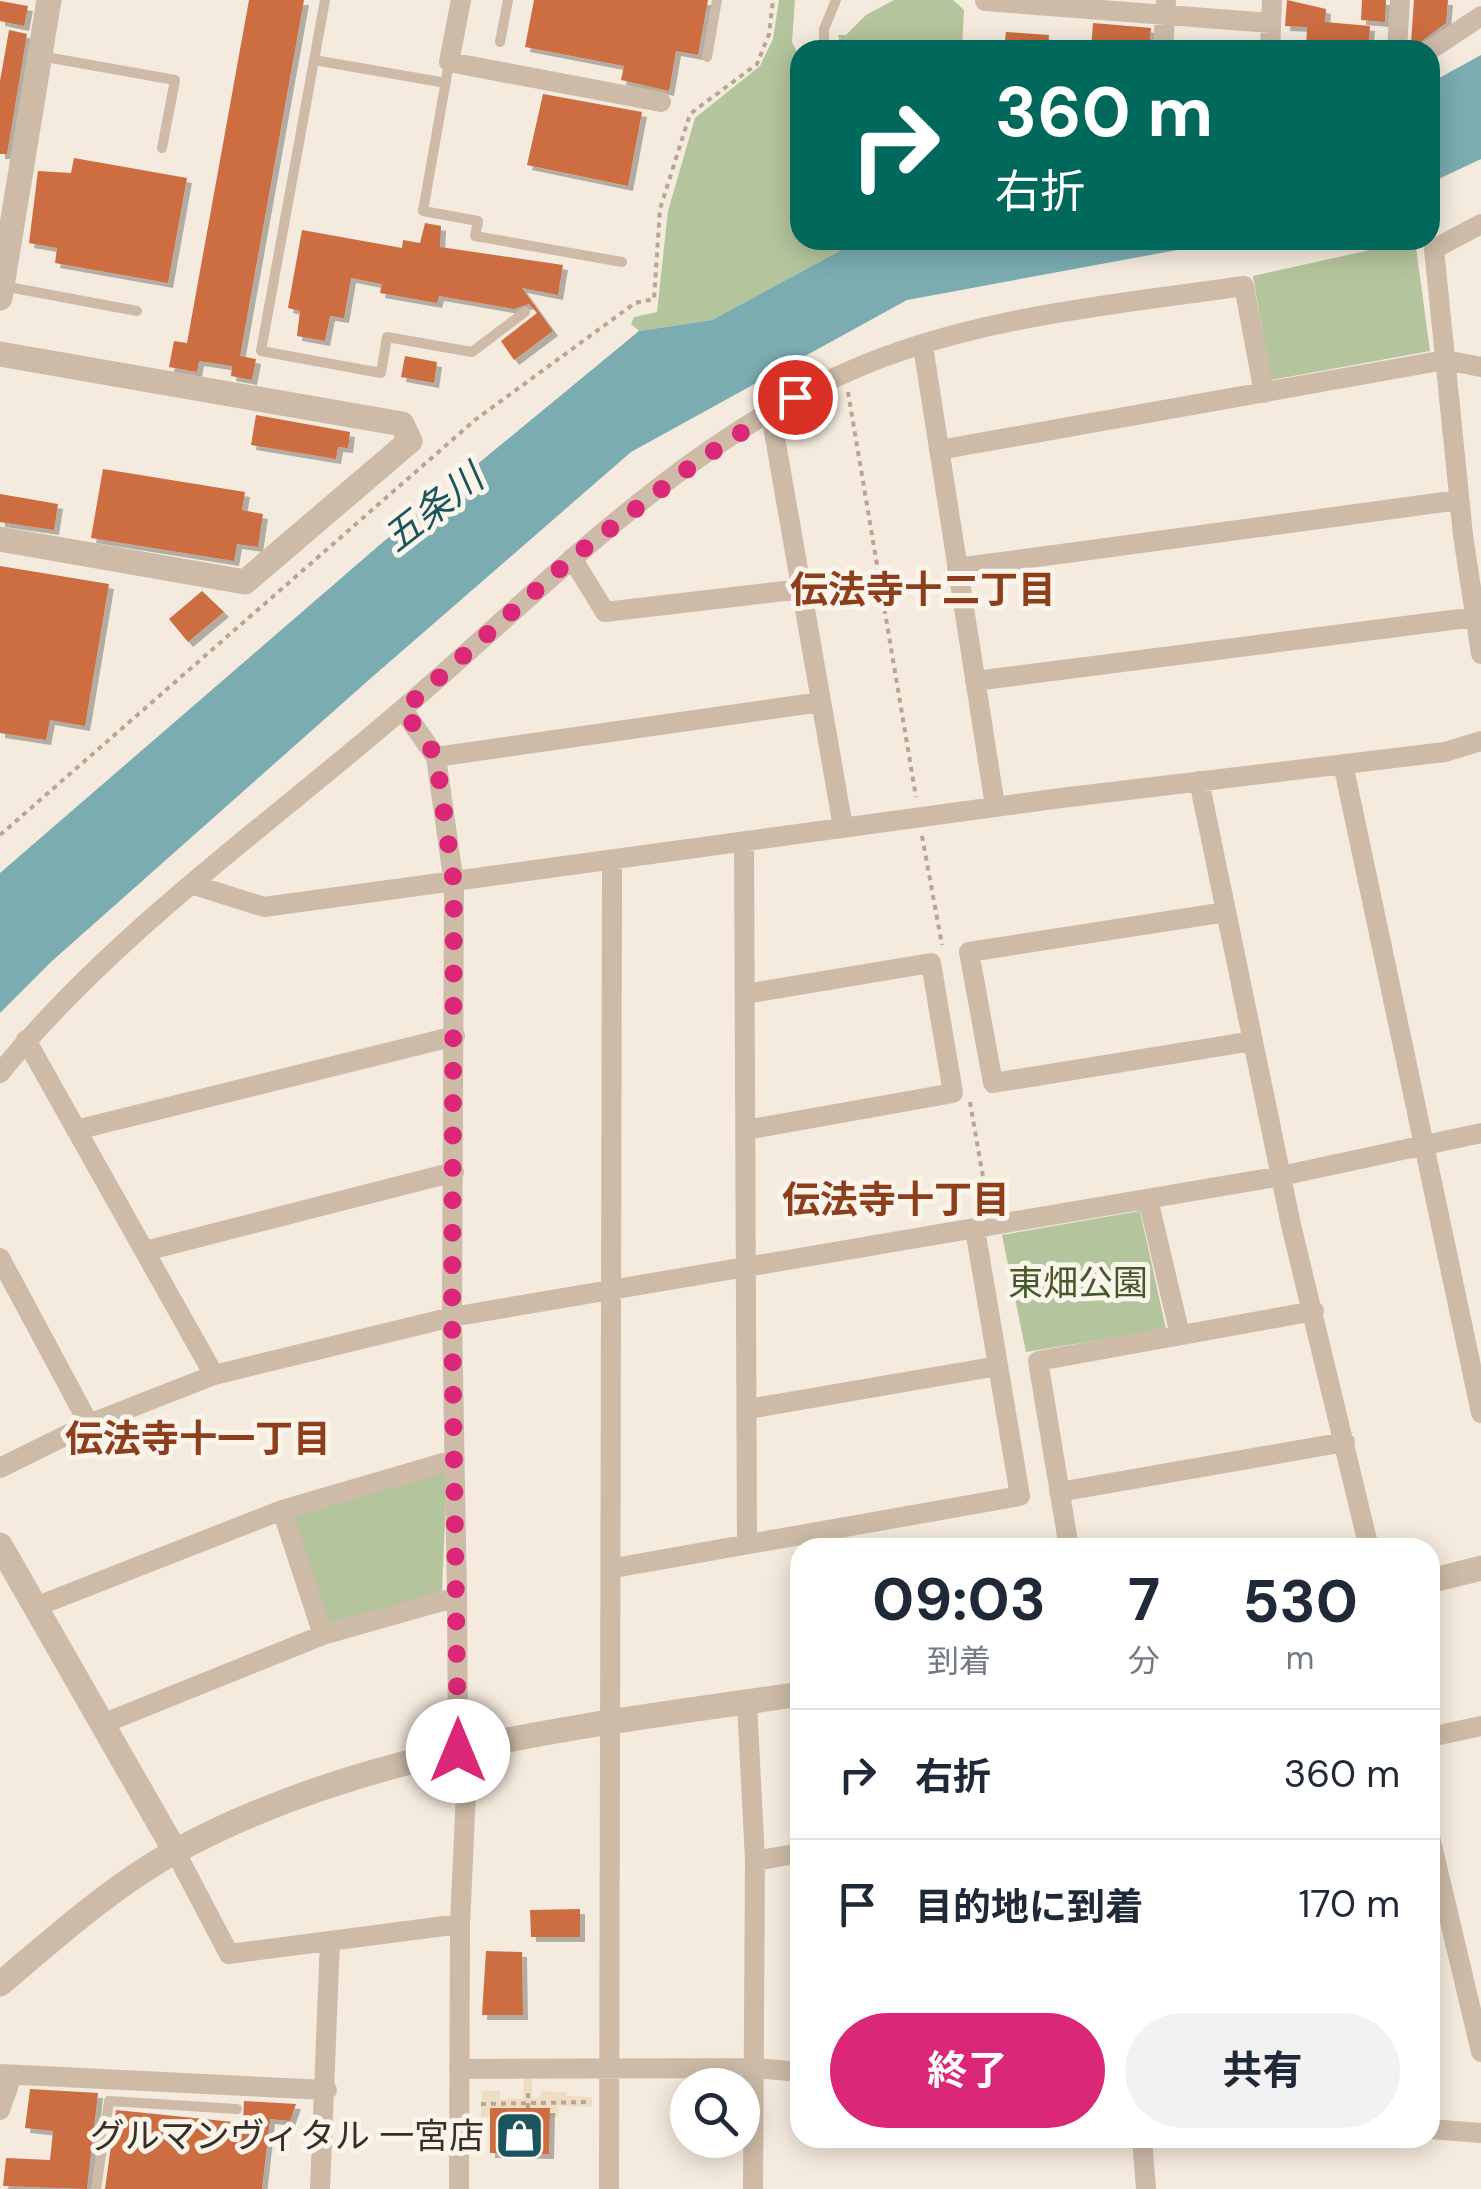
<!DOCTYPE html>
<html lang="ja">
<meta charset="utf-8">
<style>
body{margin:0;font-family:"DM Sans","Noto Sans JP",sans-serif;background:#f2f2f3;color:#1f2937;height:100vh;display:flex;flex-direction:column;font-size:38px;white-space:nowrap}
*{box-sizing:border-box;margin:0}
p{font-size:32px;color:#747a83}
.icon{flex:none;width:55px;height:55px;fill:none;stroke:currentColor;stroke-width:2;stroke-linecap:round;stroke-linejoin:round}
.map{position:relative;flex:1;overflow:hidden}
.panel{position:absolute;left:790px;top:1538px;width:650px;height:610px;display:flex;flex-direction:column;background:#fff;border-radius:30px;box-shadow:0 5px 25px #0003}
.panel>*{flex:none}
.banner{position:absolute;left:790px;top:40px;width:650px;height:210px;border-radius:30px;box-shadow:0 5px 25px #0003;background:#00695c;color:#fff;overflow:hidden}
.fabs{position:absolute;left:670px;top:2068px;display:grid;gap:20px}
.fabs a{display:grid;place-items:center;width:90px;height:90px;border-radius:50%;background:#fff;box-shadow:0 5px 25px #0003;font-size:50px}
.pin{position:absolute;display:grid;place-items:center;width:85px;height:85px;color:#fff;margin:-42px;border:5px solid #fff;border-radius:50%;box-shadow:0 2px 10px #0007}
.me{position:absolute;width:110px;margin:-55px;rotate:0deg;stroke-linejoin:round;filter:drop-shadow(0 0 8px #0008)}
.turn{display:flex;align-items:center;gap:35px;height:210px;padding:0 40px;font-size:45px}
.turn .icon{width:130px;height:130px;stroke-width:2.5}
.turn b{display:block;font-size:70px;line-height:85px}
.eta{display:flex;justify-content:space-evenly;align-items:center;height:170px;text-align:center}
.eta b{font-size:60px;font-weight:700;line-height:70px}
.action{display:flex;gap:20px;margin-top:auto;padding:20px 40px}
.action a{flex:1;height:115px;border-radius:60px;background:#db2777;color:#fff;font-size:40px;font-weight:700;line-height:115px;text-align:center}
.action a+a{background:#f2f2f3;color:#1f2937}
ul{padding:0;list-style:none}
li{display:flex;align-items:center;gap:30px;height:130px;padding:0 40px;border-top:2px solid #e0e1e3}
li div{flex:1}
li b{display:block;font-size:38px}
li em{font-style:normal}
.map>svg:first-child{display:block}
.green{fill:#b4c49c}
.plaza{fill:#ecddc3}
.water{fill:#7aacb2}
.building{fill:#cc6d42;filter:url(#shadow)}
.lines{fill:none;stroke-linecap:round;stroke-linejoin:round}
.path{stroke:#b9a592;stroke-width:4;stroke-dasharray:5 5;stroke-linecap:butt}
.service{stroke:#cdbba8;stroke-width:10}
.minor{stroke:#cdbba8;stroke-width:20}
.tertiary{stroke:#cdbba8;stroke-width:25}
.route{stroke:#db2777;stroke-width:18;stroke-dasharray:0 32.4}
.labels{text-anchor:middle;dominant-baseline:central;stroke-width:10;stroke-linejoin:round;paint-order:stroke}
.park-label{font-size:35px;fill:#45592b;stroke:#fbf4ea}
.poi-label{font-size:35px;fill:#392f28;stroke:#fbf4ea;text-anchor:end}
.water-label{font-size:38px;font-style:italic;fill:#1b545d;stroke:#fbf4ea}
.neighbourhood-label{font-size:38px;font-weight:bold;fill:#8d3f1d;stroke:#fbf4ea}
</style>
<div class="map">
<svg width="1481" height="2189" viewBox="0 0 1481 2189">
<defs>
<filter id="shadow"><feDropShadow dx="5" dy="5" stdDeviation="0" flood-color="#0004"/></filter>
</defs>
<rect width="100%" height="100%" fill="#f4eadd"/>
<path class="green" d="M779 0H795L792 42 800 58V90L792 127 800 145V240H860L712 320 639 331 631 324 634 317 657 312 668 211 695 118 760 66 773 39Z
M894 0H953L964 10 962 50H841L838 35H846L866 15Z
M1415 240 1430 351 1271 380 1253 276Z
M1140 1211 1166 1329 1026 1352 1002 1235Z
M447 1471 442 1593 325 1625 290 1513Z"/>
<path class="plaza" d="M524 2077H532V2099L541 2096V2091L566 2092 567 2096 592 2097V2107L559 2106 558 2117H549V2108H491L490 2117H481L482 2091H500V2099H523Z"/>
<path class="water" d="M1481 55V159L1430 183V83Z
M860 240H1231L907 300 631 452 371 678 52 961 0 1013V873L383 542 639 331 712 320Z"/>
<path class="building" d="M249 0H304L240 356 256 359 252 380 231 376 232 366 199 361 197 372 169 367 174 341 187 343Z
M534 0H708L698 55 676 51 669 91 621 80 624 66 525 47Z
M1287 0 1326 9 1325 22 1370 26 1368 50H1306L1307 27 1285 26Z
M1362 0H1386L1385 22 1361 20Z
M1414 0H1448L1446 23 1418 44 1411 43Z
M0 1 28 6 24 26 0 21Z
M1093 23 1151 28 1149 50 1091 49Z
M9 30 27 34 7 154H0V81Z
M1006 32 1049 35 1048 50H1004Z
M543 94 642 112 628 186 527 165Z
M74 158 187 178 168 283 55 263 57 248 29 243 38 171 71 173Z
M425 223 441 226 440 247 563 265 558 295 522 288 553 331 514 360 501 341 537 313 529 304 514 309 439 296 437 303 380 293 382 284 351 278 344 318 330 316 325 341 297 336 300 311 288 308 302 230 402 248 403 240 420 243Z
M405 356 437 362 434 383 401 377Z
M256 415 350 432 348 448 338 447 336 459 251 445Z
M103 469 245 492 242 510 263 514 258 547 237 544 234 561 91 538Z
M0 494 58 504 54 530 0 522Z
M0 566 109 584 85 726 50 720 46 740 0 733Z
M202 591 224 612 188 642 169 619Z
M580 1909V1937H531L530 1910Z
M486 1951 522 1952 523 2015H482Z
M30 2089 98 2093 87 2189 3 2186 6 2158 50 2160 53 2131 25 2128Z
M244 2101 296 2104 290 2121 270 2119 262 2189H105L116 2110 243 2123Z
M490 2108H550L549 2154 490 2153Z"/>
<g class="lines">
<path class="path" d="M848 392 916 797
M0 835 475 420 635 303 654 299 660 209 690 114 757 64 769 34 773 0
M922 836 942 945
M970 1102 988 1206
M481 2104 591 2102
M528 2108V2090"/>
<path class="service" d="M325 0 261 351 381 373 387 337 472 352 525 312
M500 42 508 0
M824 50V29L836 0
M40 56 175 80 162 148
M707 57 717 0
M314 60 446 83
M449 63 423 211 478 221 475 236 622 262
M3 286 137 311
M96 2189 109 2101 237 2109"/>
<path class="minor" d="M461 0 449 62 661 102
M985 1 1271 23
M1163 50 1166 0
M1270 50 1272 0
M1397 50 1400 0
M1430 50 1481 16
M1481 224 1434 249 1463 535 1481 654
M923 346 995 806
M770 409 843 827
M939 450 1445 360 1481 367
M572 558 605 612 801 589
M957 568 1459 500
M975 681 1475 617
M436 757 821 702
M1343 764 1481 1413
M1199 781 1291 1225 1369 1548
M744 841 747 1544
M191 884 264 907 1061 798 1445 752 1481 741
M1226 912 969 952 993 1083 1253 1041
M745 994 931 963 953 1093 746 1130
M26 1040 214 1375
M0 1073C111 935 271 823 405 707 543 589 677 447 845 373 969 317 1111 305 1244 286L1264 393
M76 1130 455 1036
M1148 1199 1180 1335
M145 1251 454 1172
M0 1258 89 1424
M748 1409 998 1366
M0 1468 89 1424 214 1375 452 1317 1281 1176 1481 1133
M1059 1492 1345 1442
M282 1510 323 1635 457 1597 452 1317 454 884 436 757 403 710
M1069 1548 1038 1361 1314 1311
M614 1568 1020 1496 975 1229
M457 1597 458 1751
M35 1607 282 1510 453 1460
M747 1702 755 1861 753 2189
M102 1724 323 1635
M1430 1737 1481 1726
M1430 1837 1481 2052
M175 1851 229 1954 460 1924
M755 1861 800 1853
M459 2069 755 2068 800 2072
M0 2074 327 2090
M0 2110 12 2076
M1430 2129 1481 2133
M1142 2138 1146 2189
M320 2189 330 1941
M459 2189 460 1924 468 1749
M609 2189 612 861"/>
<path class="tertiary" d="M0 298 49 0
M0 354 402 424 410 441 245 582 0 539
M0 1545 175 1851
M1430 1581 1481 1568
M0 1984C56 1937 112 1886 176 1851 367 1747 589 1726 800 1694"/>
</g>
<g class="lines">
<path class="route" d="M458 1751 452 1317 454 884 436 756 403 710 572 558 694 464 795 397"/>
</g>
<defs>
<symbol id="shop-square" viewBox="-11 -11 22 22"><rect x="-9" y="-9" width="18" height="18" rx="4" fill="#1b545d" stroke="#fbf4ea"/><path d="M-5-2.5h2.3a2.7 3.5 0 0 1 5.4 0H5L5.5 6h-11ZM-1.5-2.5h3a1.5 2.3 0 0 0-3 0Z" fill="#fff"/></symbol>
</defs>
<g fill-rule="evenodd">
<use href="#shop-square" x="492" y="2108" width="55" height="55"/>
</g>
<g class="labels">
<g class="park-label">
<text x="1078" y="1283">東畑公園</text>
</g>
<g class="poi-label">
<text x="484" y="2136">グルマンヴィタル 一宮店</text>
</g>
<g class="water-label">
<text transform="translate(433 508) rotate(-38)">五条川</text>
</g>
<g class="neighbourhood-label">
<text x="923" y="590">伝法寺十二丁目</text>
<text x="896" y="1200">伝法寺十丁目</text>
<text x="198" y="1439">伝法寺十一丁目</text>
</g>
</g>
</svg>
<div class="fabs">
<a><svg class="icon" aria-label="search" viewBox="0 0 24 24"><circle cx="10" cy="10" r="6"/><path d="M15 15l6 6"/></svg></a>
</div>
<div class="pin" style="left:795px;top:397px;background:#d93025"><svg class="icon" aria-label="arrive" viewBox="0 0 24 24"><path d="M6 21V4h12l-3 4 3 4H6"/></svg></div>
<svg class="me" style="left:458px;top:1751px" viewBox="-20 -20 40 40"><circle r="19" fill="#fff"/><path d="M0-13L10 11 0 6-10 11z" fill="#db2777"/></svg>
<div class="banner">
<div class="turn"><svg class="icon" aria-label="right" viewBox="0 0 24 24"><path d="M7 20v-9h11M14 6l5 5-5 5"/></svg><div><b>360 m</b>右折</div></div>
</div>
<section class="panel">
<div class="eta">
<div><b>09:03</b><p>到着</p></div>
<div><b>7</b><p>分</p></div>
<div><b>530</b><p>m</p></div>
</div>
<ul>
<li><svg class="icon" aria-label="right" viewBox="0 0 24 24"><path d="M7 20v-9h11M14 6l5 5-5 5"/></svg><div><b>右折</b></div><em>360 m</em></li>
<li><svg class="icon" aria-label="arrive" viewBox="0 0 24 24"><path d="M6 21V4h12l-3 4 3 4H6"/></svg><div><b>目的地に到着</b></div><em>170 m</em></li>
</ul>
<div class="action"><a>終了</a><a>共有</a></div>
</section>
</div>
